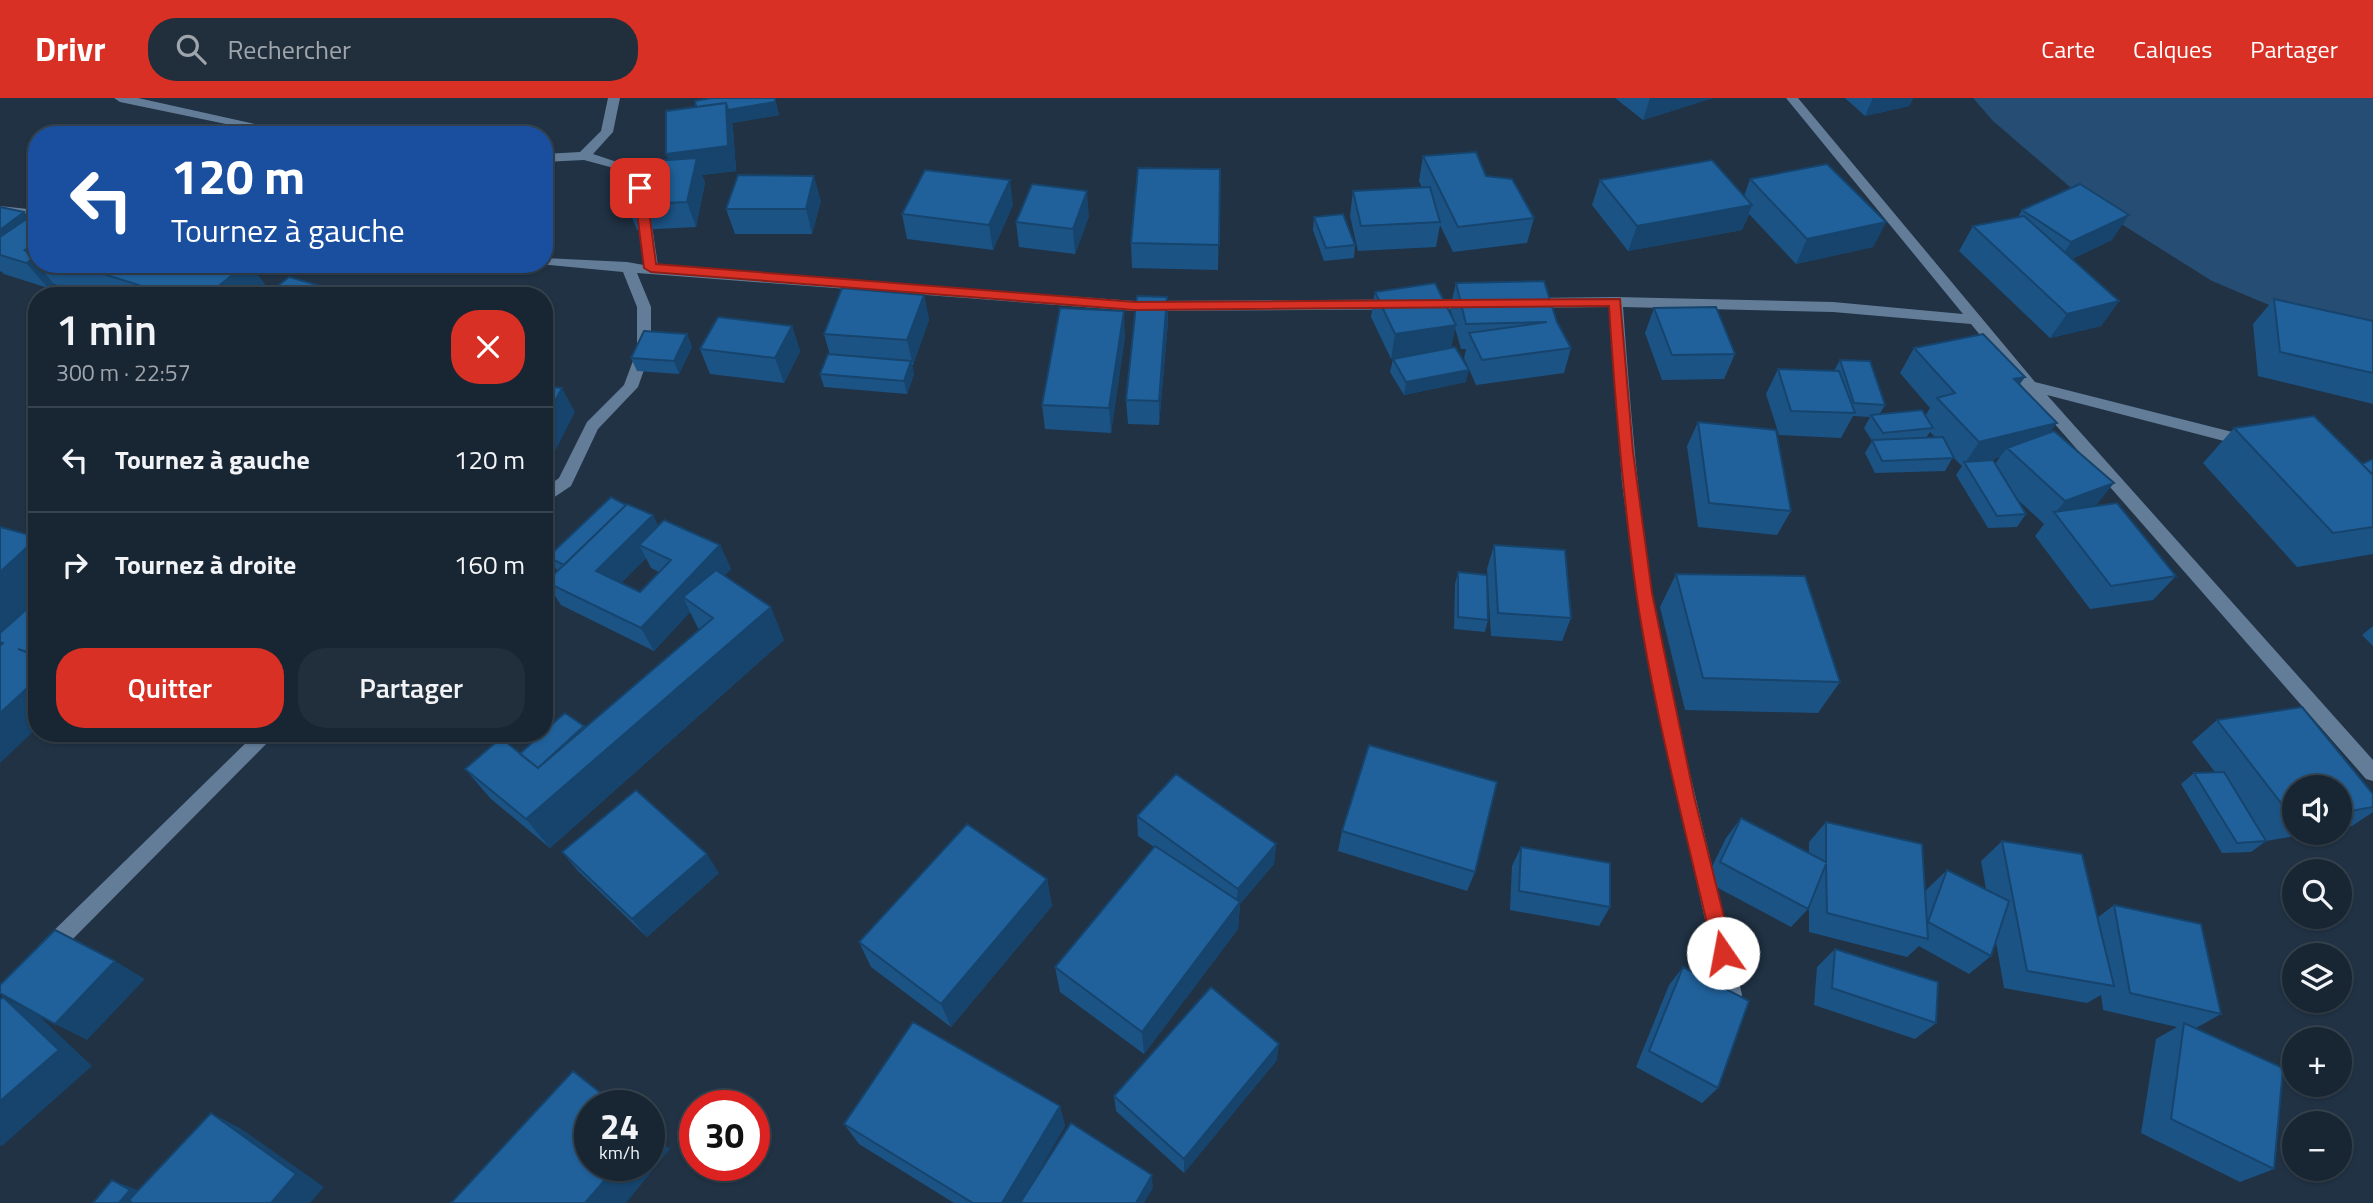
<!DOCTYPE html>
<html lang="fr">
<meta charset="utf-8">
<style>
body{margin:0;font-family:"Titillium Web",sans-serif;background:#212e3b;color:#f1f3f6;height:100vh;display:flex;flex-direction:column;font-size:26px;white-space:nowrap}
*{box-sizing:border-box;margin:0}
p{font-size:23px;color:#9fa5ac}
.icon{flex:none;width:38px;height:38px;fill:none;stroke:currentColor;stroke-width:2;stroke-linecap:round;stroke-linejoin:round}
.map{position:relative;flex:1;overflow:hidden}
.panel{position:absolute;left:28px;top:189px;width:525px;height:455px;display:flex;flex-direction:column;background:#182633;border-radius:28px;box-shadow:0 2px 5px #0004,0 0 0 2px #36434e}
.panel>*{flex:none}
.top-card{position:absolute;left:28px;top:28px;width:525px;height:147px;border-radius:28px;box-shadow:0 2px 5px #0004,0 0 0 2px #36434e;background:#1a4fa0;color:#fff;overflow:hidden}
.buttons{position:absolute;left:2282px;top:677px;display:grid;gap:14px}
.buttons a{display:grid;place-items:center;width:70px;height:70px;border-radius:50%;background:#182633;box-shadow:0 2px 5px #0004,0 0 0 2px #36434e;font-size:35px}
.speed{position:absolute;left:574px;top:992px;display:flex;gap:14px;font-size:35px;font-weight:700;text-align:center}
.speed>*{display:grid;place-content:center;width:91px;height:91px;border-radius:50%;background:#182633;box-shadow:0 2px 5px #0004,0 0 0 2px #36434e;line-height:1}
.speed small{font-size:18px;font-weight:400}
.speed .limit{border:10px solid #d22;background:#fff;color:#111}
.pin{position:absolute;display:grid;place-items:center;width:60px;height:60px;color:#fff;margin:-30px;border-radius:14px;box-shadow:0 4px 10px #0006}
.me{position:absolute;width:77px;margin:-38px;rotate:348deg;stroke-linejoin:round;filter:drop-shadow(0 0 5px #0008)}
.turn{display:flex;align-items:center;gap:24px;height:147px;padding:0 28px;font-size:32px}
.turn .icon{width:91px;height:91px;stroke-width:2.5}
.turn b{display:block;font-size:49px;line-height:60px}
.round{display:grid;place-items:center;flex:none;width:74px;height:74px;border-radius:28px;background:#212e3b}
.summary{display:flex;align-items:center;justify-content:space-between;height:119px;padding:0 28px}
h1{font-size:42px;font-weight:600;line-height:52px}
.cta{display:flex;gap:14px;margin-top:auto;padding:14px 28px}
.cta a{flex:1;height:80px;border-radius:28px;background:#d93025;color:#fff;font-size:28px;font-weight:600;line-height:80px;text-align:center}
.cta a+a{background:#212e3b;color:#f1f3f6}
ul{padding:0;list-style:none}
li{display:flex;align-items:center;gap:21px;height:105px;padding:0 28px;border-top:2px solid #36434e}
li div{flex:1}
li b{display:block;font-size:26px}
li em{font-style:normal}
header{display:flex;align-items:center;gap:42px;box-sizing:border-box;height:98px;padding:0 35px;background:#d93025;color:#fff}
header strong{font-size:33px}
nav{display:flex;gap:38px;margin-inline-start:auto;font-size:24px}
.search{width:490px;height:63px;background:#212e3b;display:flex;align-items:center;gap:18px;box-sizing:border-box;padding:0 24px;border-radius:28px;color:#9fa5ac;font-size:26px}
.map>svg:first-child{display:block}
.green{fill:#264d73}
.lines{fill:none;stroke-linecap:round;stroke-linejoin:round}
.minor{fill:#637d98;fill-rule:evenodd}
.wall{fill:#1c5385;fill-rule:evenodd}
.shaded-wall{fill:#16446c}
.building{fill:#20619b;stroke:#16446c;stroke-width:2}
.route{fill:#d93025;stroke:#8d1f18;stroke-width:2}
</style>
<header>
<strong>Drivr</strong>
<div class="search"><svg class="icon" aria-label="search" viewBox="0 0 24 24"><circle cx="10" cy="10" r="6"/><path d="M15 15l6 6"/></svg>Rechercher</div>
<nav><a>Carte</a><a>Calques</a><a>Partager</a></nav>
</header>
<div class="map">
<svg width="2373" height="1105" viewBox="0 0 2373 1105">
<rect width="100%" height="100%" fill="#203244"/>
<path class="green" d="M1973 0H2373V234L2293 217 2212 183 2091 107 1993 23Z"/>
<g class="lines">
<path class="minor" d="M114 0H138L304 37H279L120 4Z
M608 0H620L613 34 593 56 644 73 658 168 1135 203 1474 201 1481 206 1474 211 1135 213 637 175 651 209V252L638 289 598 331 571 388 544 406V391L559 380 587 324 624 287 637 252V209L623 174 539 166H544V160L627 164 644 167 632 75 584 62 544 64V56L580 54 601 33Z
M1786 0H1798L2035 284 2256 340 2259 344 2256 348 2251 350 2047 297 2373 662V683L2366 681 2025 292 1971 226 1833 214 1623 209C1630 304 1637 399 1652 493 1675 629 1713 763 1742 897L1739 904 1732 907 1725 904 1722 897 1654 595 1636 494 1622 385 1609 209 1530 210 1523 205 1530 200 1616 199 1833 204 1963 216Z
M0 108 37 112V120L0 116Z
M256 635H277L53 861 46 864 39 861 36 854 39 847Z"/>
</g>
<path class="wall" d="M712 0H775L779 17 732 25 733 30 736 73 702 77 705 85 696 129 637 132 627 107 668 62 696 9Z
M1615 0H1713L1643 22Z
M1845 0H1913L1909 8 1865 18Z
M1423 58 1486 78 1534 120 1527 145 1453 154 1440 127 1436 149 1358 153 1350 118 1353 93 1422 90 1419 83Z
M1220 71 1218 172 1132 170 1131 145Z
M1750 81 1886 124 1873 149 1796 166 1749 116 1742 132 1628 153 1592 107 1600 82 1744 98Z
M821 103 812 136H735L726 111Z
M1013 107 993 152 907 141 902 116Z
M0 109 24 114 29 119 37 116V166H250L270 194 338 198H90L54 186 48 190 4 176 1 173 0 174Z
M2022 112 2112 142 2072 161 2119 203 2101 228 2050 240 1959 153 1973 128 2018 119Z
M1089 118 1075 156 1019 149 1016 124Z
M1314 119 1355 147 1354 160 1324 163 1313 132Z
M1456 185 1557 224 1571 250 1564 275 1476 287 1464 260 1466 251H1461L1455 230 1451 250 1466 284 1404 297 1390 274 1393 261 1411 258 1391 261 1371 219 1375 194 1454 223 1450 210Z
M924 197 929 222 913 267H912L914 276 907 296 824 289 820 276 830 257 824 236Z
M1167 199 1168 224 1159 327 1128 326 1126 302Z
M2274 201 2373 223V306L2258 278 2253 226Z
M1654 210 1735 256 1724 281 1662 282 1645 235Z
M792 228 800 253 784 285 710 276 700 251Z
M687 236 692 249 679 276 637 273 631 260Z
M1125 238 1111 335 1045 331 1042 307Z
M1914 250 2019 287 2095 408 2176 478 2153 502 2090 511 2035 438 2044 426 2016 400 2026 416 2017 429 1988 430 1956 377 1962 368 1953 359 1945 373 1875 375 1865 355 1872 343 1864 330 1870 319 1853 318 1841 340 1779 337 1766 296 1778 271 1834 273 1840 262 1885 307 1879 317 1925 318 1930 310 1900 275ZM1930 334 1936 340H1926ZM2000 359 1995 366 1986 363Z
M1698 324 1791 413 1777 437 1698 429 1687 348Z
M2234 330 2362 366 2373 361V456L2297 469 2203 365Z
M653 417 658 428 720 447 731 471 724 478 784 542 550 750 491 701 465 671 520 656 584 628 585 629 699 532 690 514 654 553 561 507 546 484 558 473 556 471 548 459ZM646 460 651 470 659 474 640 494 621 485Z
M1494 447 1571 520 1562 543 1491 538 1487 471Z
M1458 474 1488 522 1485 534 1454 531 1455 486Z
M1676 476 1840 584 1818 615 1685 612 1660 509Z
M2373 528V548L2362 537Z
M2217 622 2373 696V714L2352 728 2340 730V690H2294V735H2313L2266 743 2251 754 2222 755 2181 686 2194 675 2215 674 2192 644Z
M1137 718 1276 746 1274 766 1240 806 1238 831 1144 956 1060 894 1055 869 1154 749 1138 738Z
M1741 720 1809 755V744L1826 724 1925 796 1927 791 1947 772 1986 791 1981 763 2002 743 2097 820 2114 807 2221 916 2196 930 2274 1071 2240 1084 2141 1035 2156 941 2177 929 2103 912 2101 897 2087 905 2004 890 1996 844 1991 858 1969 876 1919 848 1907 859 1809 834V807L1808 811 1791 829 1705 783 1726 740Z
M1342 733 1475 774 1467 793 1338 753Z
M1521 749 1610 809 1599 828 1510 812 1512 768Z
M562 754 719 775 647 839 578 773Z
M1047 781 1052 808 951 929 871 869 859 844Z
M1835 851 1936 925 1915 941 1814 907 1817 869Z
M1683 869 1718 990 1702 1005 1636 969 1669 887Z
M1277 962 1184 1075 1116 1013 1114 998Z
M1060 1008 1065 1028 1020 1105H954L859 1046 844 1026Z"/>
<path class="shaded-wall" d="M775 0 779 17 732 25 733 30 736 73 702 77 705 85 696 129 687 104 675 81 666 56 726 5Z
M1650 0H1713L1643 22Z
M1873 0H1913L1909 8 1865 18Z
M814 78 821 103 812 136 806 111Z
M1010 82 1013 107 993 152 989 127Z
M1087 93 1089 118 1075 156 1073 131Z
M1752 107 1742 132 1628 153 1637 128Z
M24 114 37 129 25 152 0 157V132Z
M2129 117 2112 142 2054 169 2071 144Z
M1886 124 1873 149 1796 166 1807 141Z
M33 161 54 186 48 190 26 165Z
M246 166H250L272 198H206Z
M335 192 338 198H329Z
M924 197 929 222 913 267 907 242Z
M1167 199 1168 224 1159 327V303Z
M2119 203 2101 228 2050 240 2067 216Z
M1124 213 1125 238 1111 335 1109 310Z
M1456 227 1451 252 1391 261 1395 236Z
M792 228 800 253 784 285 775 260Z
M687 236 692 249 679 276 674 263Z
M911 263 914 276 907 296 904 283Z
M1469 272 1466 284 1404 297 1406 284Z
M2025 279 2008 303 2014 281Z
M562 290 575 314 547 369 544 364V324Z
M2057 325 2039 350H2007L2000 359 1966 368 1965 365 1979 344Z
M2114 385 2094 410 2055 415 2065 403Z
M653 417 665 441 639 447 646 460 610 497 596 473Z
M37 440V485L33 484 37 487V509L0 544V474Z
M720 447 731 471 696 508 683 499 690 514 654 553 641 530Z
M771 509 784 542 550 750 526 721Z
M37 581V630L0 665V615Z
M1276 746 1274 766 1240 806 1238 831 1144 956 1142 934 1236 809 1238 791Z
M707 756 719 775 647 839 632 821Z
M1047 781 1052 808 951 929 941 906Z
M115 863 145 881 87 942 55 926Z
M3 899 37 916 92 968 2 1048 0 1047V1003Z
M1279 946 1277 962 1184 1075V1061Z
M1060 1008 1065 1028 1020 1105H1002Z
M211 1015 240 1030 324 1089 310 1105H271Z
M649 1033 670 1051 626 1105H585L617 1068H649Z
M1152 1077 1153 1090 1144 1105H1136Z
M112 1082 145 1095 162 1105H119Z"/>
<path class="building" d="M712 0H775V4L728 12 726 5 696 9 695 3Z
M726 5 728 48 666 56V13Z
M1476 54 1486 78 1512 81 1534 120 1458 129 1423 58Z
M697 60 687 104 627 107 639 64Z
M1712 62 1752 107 1637 128 1600 82Z
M1827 66 1886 124 1807 141 1750 81Z
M1138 70 1220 71 1219 147 1131 145Z
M925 72 1010 82 989 127 902 116Z
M738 77 814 78 806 111H726Z
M1032 86 1087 93 1073 131 1016 124Z
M2080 86 2129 117 2071 144 2022 112Z
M1430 89 1440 124 1361 128 1353 93Z
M0 109 24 114 0 132Z
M34 116H37V144L25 152 33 161 26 165 0 157V139Z
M1343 116 1355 147 1326 150 1314 119Z
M2024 118 2119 203 2067 216 1973 128Z
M37 144V155L25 152Z
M72 166H246L206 198H173Z
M289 179 335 192 329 198H265Z
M1544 183 1557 224 1571 250 1482 262 1469 235 1547 224 1466 226 1456 185Z
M1435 185 1456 227 1395 236 1375 194Z
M842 190 924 197 907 242 824 236Z
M364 191 390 198H356Z
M1137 198 1167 199 1159 303 1126 302Z
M2274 201 2373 223V275L2280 254Z
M1716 209 1735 256 1672 257 1654 210Z
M1060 210 1124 213 1109 310 1042 307Z
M718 219 792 228 775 260 700 251Z
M644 233 687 236 674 263 631 260Z
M1983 236 2025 279 2014 281 2057 325 1979 344 1937 300 1955 295 1914 250Z
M1455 249 1469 272 1406 284 1393 261Z
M828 256 911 263 904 283 820 276Z
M1840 262 1870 263 1885 307 1854 305Z
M1778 271 1839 273 1855 315 1791 313Z
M544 288 562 290 544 324Z
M1922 312 1933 330 1883 335 1871 317Z
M2314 318 2373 377V429L2333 435 2234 330Z
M1698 324 1776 332 1791 413 1709 405Z
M2054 333 2114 385 2065 403 2007 350Z
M1943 339 1954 360 1882 363 1872 342Z
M2373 361V377L2362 366Z
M1993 362 2026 416 1997 418 1964 364Z
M611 399 626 407 564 467 548 459Z
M2117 405 2176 478 2111 488 2054 414Z
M627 406 653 417 596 473 640 494 671 462 639 447 664 422 720 447 641 530 546 484Z
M0 429 37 439V440L0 474Z
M1494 447 1565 452 1571 520 1498 515Z
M716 472 771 509 526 721 465 671 501 640 538 670 713 520 683 499Z
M1458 474 1487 477 1488 522 1458 519Z
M1676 476 1805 478 1840 584 1703 580Z
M37 502V557L18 551 37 558V581L0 615V548L3 545 0 544V535Z
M2302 609 2373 696V709L2340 715V690H2294V722L2217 622Z
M565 615 584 628 538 670 520 656 542 635H544V633Z
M1369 647 1497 684 1475 774 1342 733Z
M2224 674 2266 743 2237 745 2194 675Z
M1176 676 1276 746 1238 791 1137 718Z
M636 692 707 756 632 821 562 754Z
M1741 720 1826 764V724L1922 746 1928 841 1827 815 1826 766 1808 811 1720 764Z
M967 726 1047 781 941 906 859 844Z
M2002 743 2082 756 2114 888 2027 873Z
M1155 748 1240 804 1142 934 1055 869Z
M1521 749 1610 765V809L1519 793Z
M1947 772 2009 803 1991 858 1928 824Z
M2114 807 2201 826 2221 916 2130 895Z
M55 832 115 863 55 926 0 895V887Z
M1835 851 1938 884 1936 925 1832 890Z
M1683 869 1749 903 1718 990 1649 953Z
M1211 889 1279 946 1184 1061 1114 998Z
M3 899 59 952 0 1003V902Z
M913 924 1060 1008 1002 1105H973L844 1026Z
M2184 925 2283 970 2274 1071 2171 1021Z
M573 973 617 1008H590V1068H617L585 1105H451Z
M211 1015 296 1076 271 1105H132L129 1102Z
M1071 1025 1152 1077 1136 1105H1020Z
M112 1082 130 1092 119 1105H93Z"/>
<path class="route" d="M640 87 646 90 656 166 1135 204 1620 201 1633 354 1652 495 1694 698 1733 855 1730 861 1723 864 1717 861 1714 855C1686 735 1654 614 1636 493 1623 398 1615 304 1609 208L1135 212 651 174 644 170 634 90Z"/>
</svg>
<div class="buttons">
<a><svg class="icon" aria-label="sound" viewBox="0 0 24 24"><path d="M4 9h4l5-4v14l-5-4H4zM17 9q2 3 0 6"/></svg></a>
<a><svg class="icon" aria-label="search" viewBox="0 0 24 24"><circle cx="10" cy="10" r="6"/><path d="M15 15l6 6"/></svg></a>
<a><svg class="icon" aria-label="layers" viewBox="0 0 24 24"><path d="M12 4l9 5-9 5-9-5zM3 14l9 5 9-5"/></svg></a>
<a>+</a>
<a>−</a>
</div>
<div class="speed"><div>24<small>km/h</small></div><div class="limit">30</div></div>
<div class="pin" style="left:640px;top:90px;background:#d93025"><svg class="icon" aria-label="arrive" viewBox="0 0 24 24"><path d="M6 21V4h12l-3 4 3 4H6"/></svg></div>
<svg class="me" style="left:1723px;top:855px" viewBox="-20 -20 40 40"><circle r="19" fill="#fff"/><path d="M0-13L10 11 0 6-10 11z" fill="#d93025"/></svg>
<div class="top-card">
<div class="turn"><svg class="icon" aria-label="left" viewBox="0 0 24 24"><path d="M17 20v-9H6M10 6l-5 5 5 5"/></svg><div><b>120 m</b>Tournez à gauche</div></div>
</div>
<section class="panel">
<div class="summary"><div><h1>1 min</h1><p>300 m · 22:57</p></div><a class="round" style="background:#d93025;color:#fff"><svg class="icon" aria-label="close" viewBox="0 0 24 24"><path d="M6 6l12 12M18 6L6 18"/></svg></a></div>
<ul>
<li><svg class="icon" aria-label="left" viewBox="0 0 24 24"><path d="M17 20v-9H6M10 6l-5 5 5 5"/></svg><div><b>Tournez à gauche</b></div><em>120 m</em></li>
<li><svg class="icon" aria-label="right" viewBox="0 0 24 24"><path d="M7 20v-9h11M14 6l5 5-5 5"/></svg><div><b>Tournez à droite</b></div><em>160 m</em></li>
</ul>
<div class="cta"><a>Quitter</a><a>Partager</a></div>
</section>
</div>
